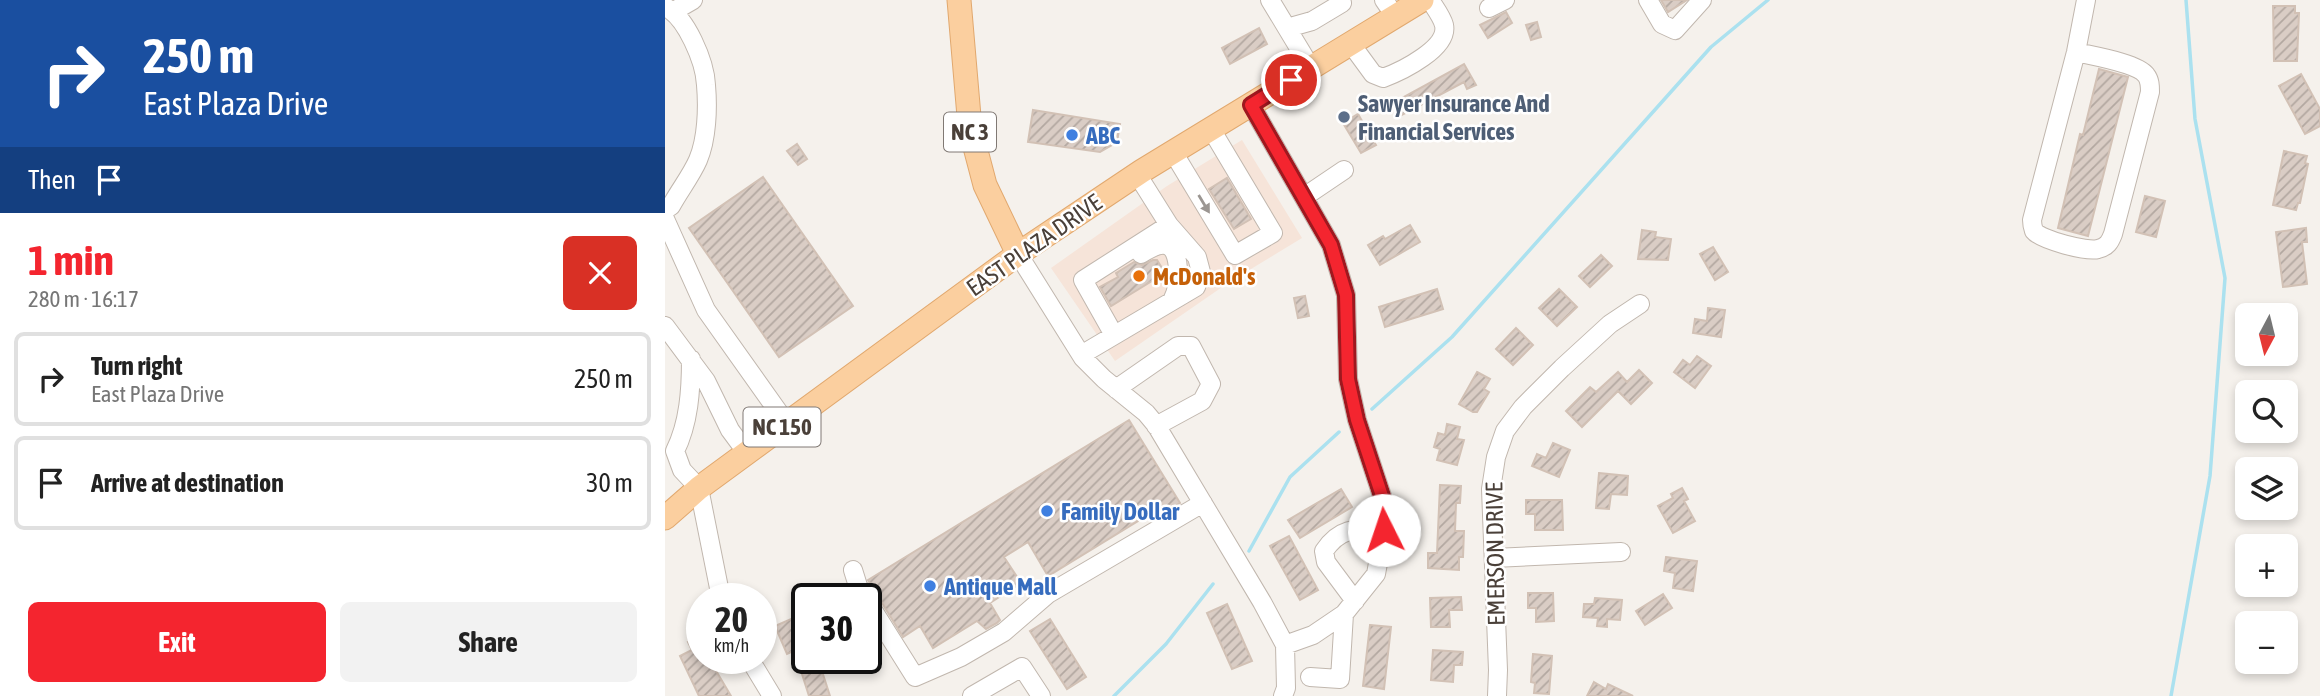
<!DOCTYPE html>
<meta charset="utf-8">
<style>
body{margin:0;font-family:"Asap Condensed",sans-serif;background:#f2f2f2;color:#222;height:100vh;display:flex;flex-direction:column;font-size:26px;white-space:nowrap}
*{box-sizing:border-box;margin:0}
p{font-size:23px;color:#767676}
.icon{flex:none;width:38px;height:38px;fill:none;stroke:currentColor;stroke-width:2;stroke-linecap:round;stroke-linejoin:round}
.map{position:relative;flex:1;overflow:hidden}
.details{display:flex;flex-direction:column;background:#fff;width:665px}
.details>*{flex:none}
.guide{background:#1a4fa0;color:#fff;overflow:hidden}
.needle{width:46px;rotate:187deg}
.controls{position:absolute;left:1570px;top:303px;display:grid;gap:14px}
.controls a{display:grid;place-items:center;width:63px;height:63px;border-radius:10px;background:#fff;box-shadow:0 4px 10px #0003;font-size:35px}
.speed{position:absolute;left:21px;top:583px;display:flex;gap:14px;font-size:35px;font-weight:700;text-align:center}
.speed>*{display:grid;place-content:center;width:91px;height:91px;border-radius:50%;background:#fff;box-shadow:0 4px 10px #0003;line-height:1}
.speed small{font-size:18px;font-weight:400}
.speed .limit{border:4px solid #111;border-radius:10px;background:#fff;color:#111}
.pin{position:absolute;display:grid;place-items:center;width:60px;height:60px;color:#fff;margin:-30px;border:4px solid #fff;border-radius:50%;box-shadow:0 2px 7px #0007}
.me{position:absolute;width:77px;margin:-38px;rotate:356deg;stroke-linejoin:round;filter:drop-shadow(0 0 5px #0008)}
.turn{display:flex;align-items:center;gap:24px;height:147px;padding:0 28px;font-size:32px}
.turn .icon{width:91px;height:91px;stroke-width:2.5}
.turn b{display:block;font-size:49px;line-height:60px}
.then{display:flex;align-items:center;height:66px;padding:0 28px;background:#0003;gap:14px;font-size:26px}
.round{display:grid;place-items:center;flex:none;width:74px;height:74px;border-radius:10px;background:#f2f2f2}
.head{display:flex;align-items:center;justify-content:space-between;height:119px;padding:0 28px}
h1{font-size:42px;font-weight:700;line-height:52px;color:#f4252f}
.button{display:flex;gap:14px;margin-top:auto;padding:14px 28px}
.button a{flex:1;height:80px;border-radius:10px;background:#f4252f;color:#fff;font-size:28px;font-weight:700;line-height:80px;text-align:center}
.button a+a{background:#f2f2f2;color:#222}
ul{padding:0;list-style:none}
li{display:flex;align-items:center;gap:21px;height:94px;margin:0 14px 10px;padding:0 14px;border:4px solid #e0e0e0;border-radius:10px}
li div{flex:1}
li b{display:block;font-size:26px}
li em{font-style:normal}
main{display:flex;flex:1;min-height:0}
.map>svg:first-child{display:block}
.commercial{fill:#f6e4d9}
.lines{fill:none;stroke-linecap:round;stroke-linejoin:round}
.stream{stroke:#abe1ef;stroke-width:3.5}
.building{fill:url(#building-hatch);stroke:#d2c1b5;stroke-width:2}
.minor-casing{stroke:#c1b7ae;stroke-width:20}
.major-casing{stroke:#e1a86e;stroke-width:25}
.minor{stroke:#fff;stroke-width:18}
.major{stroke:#fbcf9f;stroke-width:23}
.oneway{fill:#9b9692}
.route-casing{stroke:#9f181f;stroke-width:18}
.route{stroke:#f4252f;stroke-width:12}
.service-dot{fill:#5c6f8a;stroke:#fff;stroke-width:2.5}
.shop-dot{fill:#3f7fe0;stroke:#fff;stroke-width:2.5}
.food-dot{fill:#e8710a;stroke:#fff;stroke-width:2.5}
.labels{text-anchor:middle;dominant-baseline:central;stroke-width:5;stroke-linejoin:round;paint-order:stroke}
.shield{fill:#fff;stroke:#807974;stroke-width:2}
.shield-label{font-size:23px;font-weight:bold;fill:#4a4039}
.service-label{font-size:24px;font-weight:bold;fill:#4e5e75;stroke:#fff;text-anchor:start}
.shop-label{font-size:24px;font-weight:bold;fill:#366cbe;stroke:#fff;text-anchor:start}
.street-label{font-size:24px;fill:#4a4039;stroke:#fff}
.food-label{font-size:24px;font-weight:bold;fill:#c56008;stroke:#fff;text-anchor:start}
</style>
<main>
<section class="details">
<div class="guide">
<div class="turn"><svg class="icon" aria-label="right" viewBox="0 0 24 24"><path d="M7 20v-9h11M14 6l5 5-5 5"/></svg><div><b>250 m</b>East Plaza Drive</div></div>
<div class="then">Then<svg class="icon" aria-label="arrive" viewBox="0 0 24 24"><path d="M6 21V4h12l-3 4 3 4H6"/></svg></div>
</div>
<div class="head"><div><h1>1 min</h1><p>280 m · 16:17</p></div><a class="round" style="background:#d93025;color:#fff"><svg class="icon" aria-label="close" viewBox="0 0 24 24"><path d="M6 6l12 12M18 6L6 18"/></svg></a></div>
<ul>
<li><svg class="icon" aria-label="right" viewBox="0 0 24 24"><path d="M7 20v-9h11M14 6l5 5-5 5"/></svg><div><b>Turn right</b><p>East Plaza Drive</p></div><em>250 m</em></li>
<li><svg class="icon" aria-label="arrive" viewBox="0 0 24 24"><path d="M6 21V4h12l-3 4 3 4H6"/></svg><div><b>Arrive at destination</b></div><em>30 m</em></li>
</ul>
<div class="button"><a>Exit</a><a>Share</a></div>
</section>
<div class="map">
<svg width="1655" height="696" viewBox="0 0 1655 696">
<defs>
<pattern id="building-hatch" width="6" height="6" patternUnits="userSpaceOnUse" patternTransform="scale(1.75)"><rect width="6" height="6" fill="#dacdc5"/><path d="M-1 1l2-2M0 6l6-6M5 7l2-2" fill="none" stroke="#b3a8a1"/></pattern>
</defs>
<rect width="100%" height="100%" fill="#f5f1ec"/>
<path class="commercial" d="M577 140 637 238 563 283 450 361 386 268 502 186Z"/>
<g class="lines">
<path class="stream" d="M707 409 787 337 1046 47 1103 0
M584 551 625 477 674 432
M449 696 501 644 548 584
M1506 696 1545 476 1560 278 1530 119 1521 0"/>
</g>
<path class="building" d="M996 0H1022L1003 12Z
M1608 6H1630V13H1634L1632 61H1609Z
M841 12 847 23 823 38 815 25Z
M872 22 876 37 866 40 861 25Z
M594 28 602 44 565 64 557 48Z
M799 64 811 85 802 89 799 82 735 116 728 103Z
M1434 69 1463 77 1423 236 1393 228 1415 134 1418 135Z
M1636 74 1655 109V126L1640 134 1614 86Z
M368 110 455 124 452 142 435 152 363 142Z
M693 114 711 145 696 153 678 123Z
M132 144 142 159 133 165 122 151Z
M1619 151 1642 156 1640 163 1643 164 1635 203H1633L1631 210 1608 205Z
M98 177 188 306 114 357 24 228Z
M562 178 586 219 569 229 544 189Z
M1480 196 1500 201 1491 237 1471 232Z
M745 225 755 242 715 265 703 245 718 236 720 239Z
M1641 228 1642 242H1637L1642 284 1618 287 1611 232Z
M977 230 991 232 990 237 1006 239 1003 260 973 259Z
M1048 247 1063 272 1050 280 1035 254Z
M936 255 947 266 925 287 914 276Z
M488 260H492L500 273 446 306 435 287 453 277 451 273 469 262 477 265Z
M772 289 778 309 720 327 714 307Z
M894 289 912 307 892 326 874 308Z
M640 296 644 316 633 318 629 298Z
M1043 308 1060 310 1056 337 1028 333 1030 319 1042 321Z
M851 328 868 345 848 365 831 349Z
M1032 356 1046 366 1030 388 1009 372 1018 360 1025 365Z
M974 370 987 383 966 404 953 391 917 427 901 411 925 387 931 392 953 372 962 382Z
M812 372 825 379 819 389 824 392 812 412H808L794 404Z
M464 420 515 503 500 512 496 507 383 576 363 542 339 557 356 583 325 603 335 620 332 623 321 629 312 621 268 648 255 626 238 637 203 580Z
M782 424 795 427 792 439 799 440 792 465 772 460 775 449 769 447 773 433 780 435Z
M888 443 905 450 894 477 867 466 872 454 881 458Z
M934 473 963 476 962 495 946 494 944 509 931 508Z
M775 485 796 486 795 503H791L790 531H799L798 557H794V570L763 568V553H772Z
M1017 488 1023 499 1019 501 1030 521 1008 533 993 506 1008 498 1006 494Z
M676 489 687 507 635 538 623 520Z
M861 500H897L898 530H870V514H861Z
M624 536 653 590 635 600 605 546Z
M1001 557 1032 561 1028 591 1008 588 1010 573 999 571Z
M863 593H888L889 621 871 622V608H863Z
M998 594 1007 608 980 625 971 611Z
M796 597 797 610H784L785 627H766L765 598Z
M930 598 957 600 955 620 942 619V627L932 626 933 618 918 617 919 604H929Z
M562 604 587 661 567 669 542 613Z
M133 616 142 634V645L122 654 110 626Z
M385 619 421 677 402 689 365 631Z
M705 625 726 627 719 689 698 686Z
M37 636V658H46L50 669 66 696H34L15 656 27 650 23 642Z
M768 650 798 652 797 665H789L788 682 766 680Z
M868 654 887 656 884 694 869 693 870 683 866 682Z
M155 665 165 696H144L136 671Z
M929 682 941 689 943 684 968 696H922Z"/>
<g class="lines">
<defs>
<path id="minor" d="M605 0 646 68
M719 0 730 16
M983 0 997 24 1010 30 1037 0
M0 7C21 16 40 62 41 85 43 108 42 139 33 160 26 176 14 191 6 206L0 210
M824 8 840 0
M9 11 28 0
M622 28 647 21 677 3 675 0
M686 44 708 74 718 78C737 71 784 48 779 25 777 17 770 8 765 0
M1411 52C1428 56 1472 63 1481 75 1485 80 1485 86 1485 92L1448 234C1445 242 1442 247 1433 249 1422 252 1376 240 1369 231 1368 228 1367 223 1367 220L1411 52 1421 0
M586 105 666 245 681 295 683 379 692 420 717 496 719 530 711 574 679 614 648 635 620 645
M508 152 570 255 608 233 546 129
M639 197 679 170
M0 219 41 310 122 424
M353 254 418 358 439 379 481 413 491 425 597 602 620 645 621 688 618 696
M476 254C498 240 511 240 513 269 513 282 513 289 507 301
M0 326 41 381 65 430 82 453
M449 335 418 280 504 225
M416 355 531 287 536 272 532 257 504 225 472 174
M26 359C26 390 24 423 10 451L17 470 34 488 56 598
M451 389 513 346H526L546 384 537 401 491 426
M829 558 956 552
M188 570 193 586 201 598
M201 599 250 677 296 657 339 632 383 594 538 503
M690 601 661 562 659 551C676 526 692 529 719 530
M84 658 107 696
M645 677 675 679 679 614
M307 696 357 667 376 696
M832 696 833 670 826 489 831 457 840 431 858 407 897 368 945 324 975 304"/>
<path id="major" d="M294 0 305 128 320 185 353 254
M0 518 34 488 353 254 477 171 757 0"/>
</defs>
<use href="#minor" class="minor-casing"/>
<use href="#major" class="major-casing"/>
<use href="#minor" class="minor"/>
<use href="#major" class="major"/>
</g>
<defs><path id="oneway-solid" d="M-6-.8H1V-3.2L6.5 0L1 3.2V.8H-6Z" transform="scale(1.75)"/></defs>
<use class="oneway" href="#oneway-solid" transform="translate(539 204) rotate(59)"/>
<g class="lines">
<defs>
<path id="route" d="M626 80 586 105 666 245 681 295 683 379 692 420 717 496 719 530"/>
</defs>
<use href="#route" class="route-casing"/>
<use href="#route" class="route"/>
</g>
<circle class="service-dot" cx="679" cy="117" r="7"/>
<g class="shop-dot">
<circle cx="407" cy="135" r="7"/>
<circle cx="382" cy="511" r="7"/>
<circle cx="265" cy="586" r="7"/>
</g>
<circle class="food-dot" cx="474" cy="276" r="7"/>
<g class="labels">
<g class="shield">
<rect x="279" y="112.5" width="52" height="39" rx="5"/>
<rect x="78.5" y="407.5" width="77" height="39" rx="5"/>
</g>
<g class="shield-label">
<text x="305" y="132">NC 3</text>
<text x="117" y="427">NC 150</text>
</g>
<g class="service-label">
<text x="693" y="103">Sawyer Insurance And<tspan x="693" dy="28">Financial Services</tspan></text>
</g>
<g class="shop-label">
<text x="421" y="135">ABC</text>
<text x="396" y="511">Family Dollar</text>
<text x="279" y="586">Antique Mall</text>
</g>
<g class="street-label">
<text transform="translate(369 245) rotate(-35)">EAST PLAZA DRIVE</text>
<text transform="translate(830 554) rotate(-91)">EMERSON DRIVE</text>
</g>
<g class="food-label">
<text x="488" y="276">McDonald's</text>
</g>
</g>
</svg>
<div class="controls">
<a><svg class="needle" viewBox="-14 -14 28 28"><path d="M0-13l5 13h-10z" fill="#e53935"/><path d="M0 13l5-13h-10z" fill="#767676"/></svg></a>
<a><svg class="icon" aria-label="search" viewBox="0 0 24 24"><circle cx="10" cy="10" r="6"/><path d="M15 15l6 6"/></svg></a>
<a><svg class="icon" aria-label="layers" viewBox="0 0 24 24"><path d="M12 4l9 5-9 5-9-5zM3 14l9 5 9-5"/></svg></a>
<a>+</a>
<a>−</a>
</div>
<div class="speed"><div>20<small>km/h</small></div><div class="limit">30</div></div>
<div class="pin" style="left:626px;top:80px;background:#d93025"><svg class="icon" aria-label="arrive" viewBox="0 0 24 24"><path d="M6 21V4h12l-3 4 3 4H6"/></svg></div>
<svg class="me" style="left:719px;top:530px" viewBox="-20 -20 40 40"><circle r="19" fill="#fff"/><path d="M0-13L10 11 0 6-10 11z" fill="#f4252f"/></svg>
</div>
</main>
